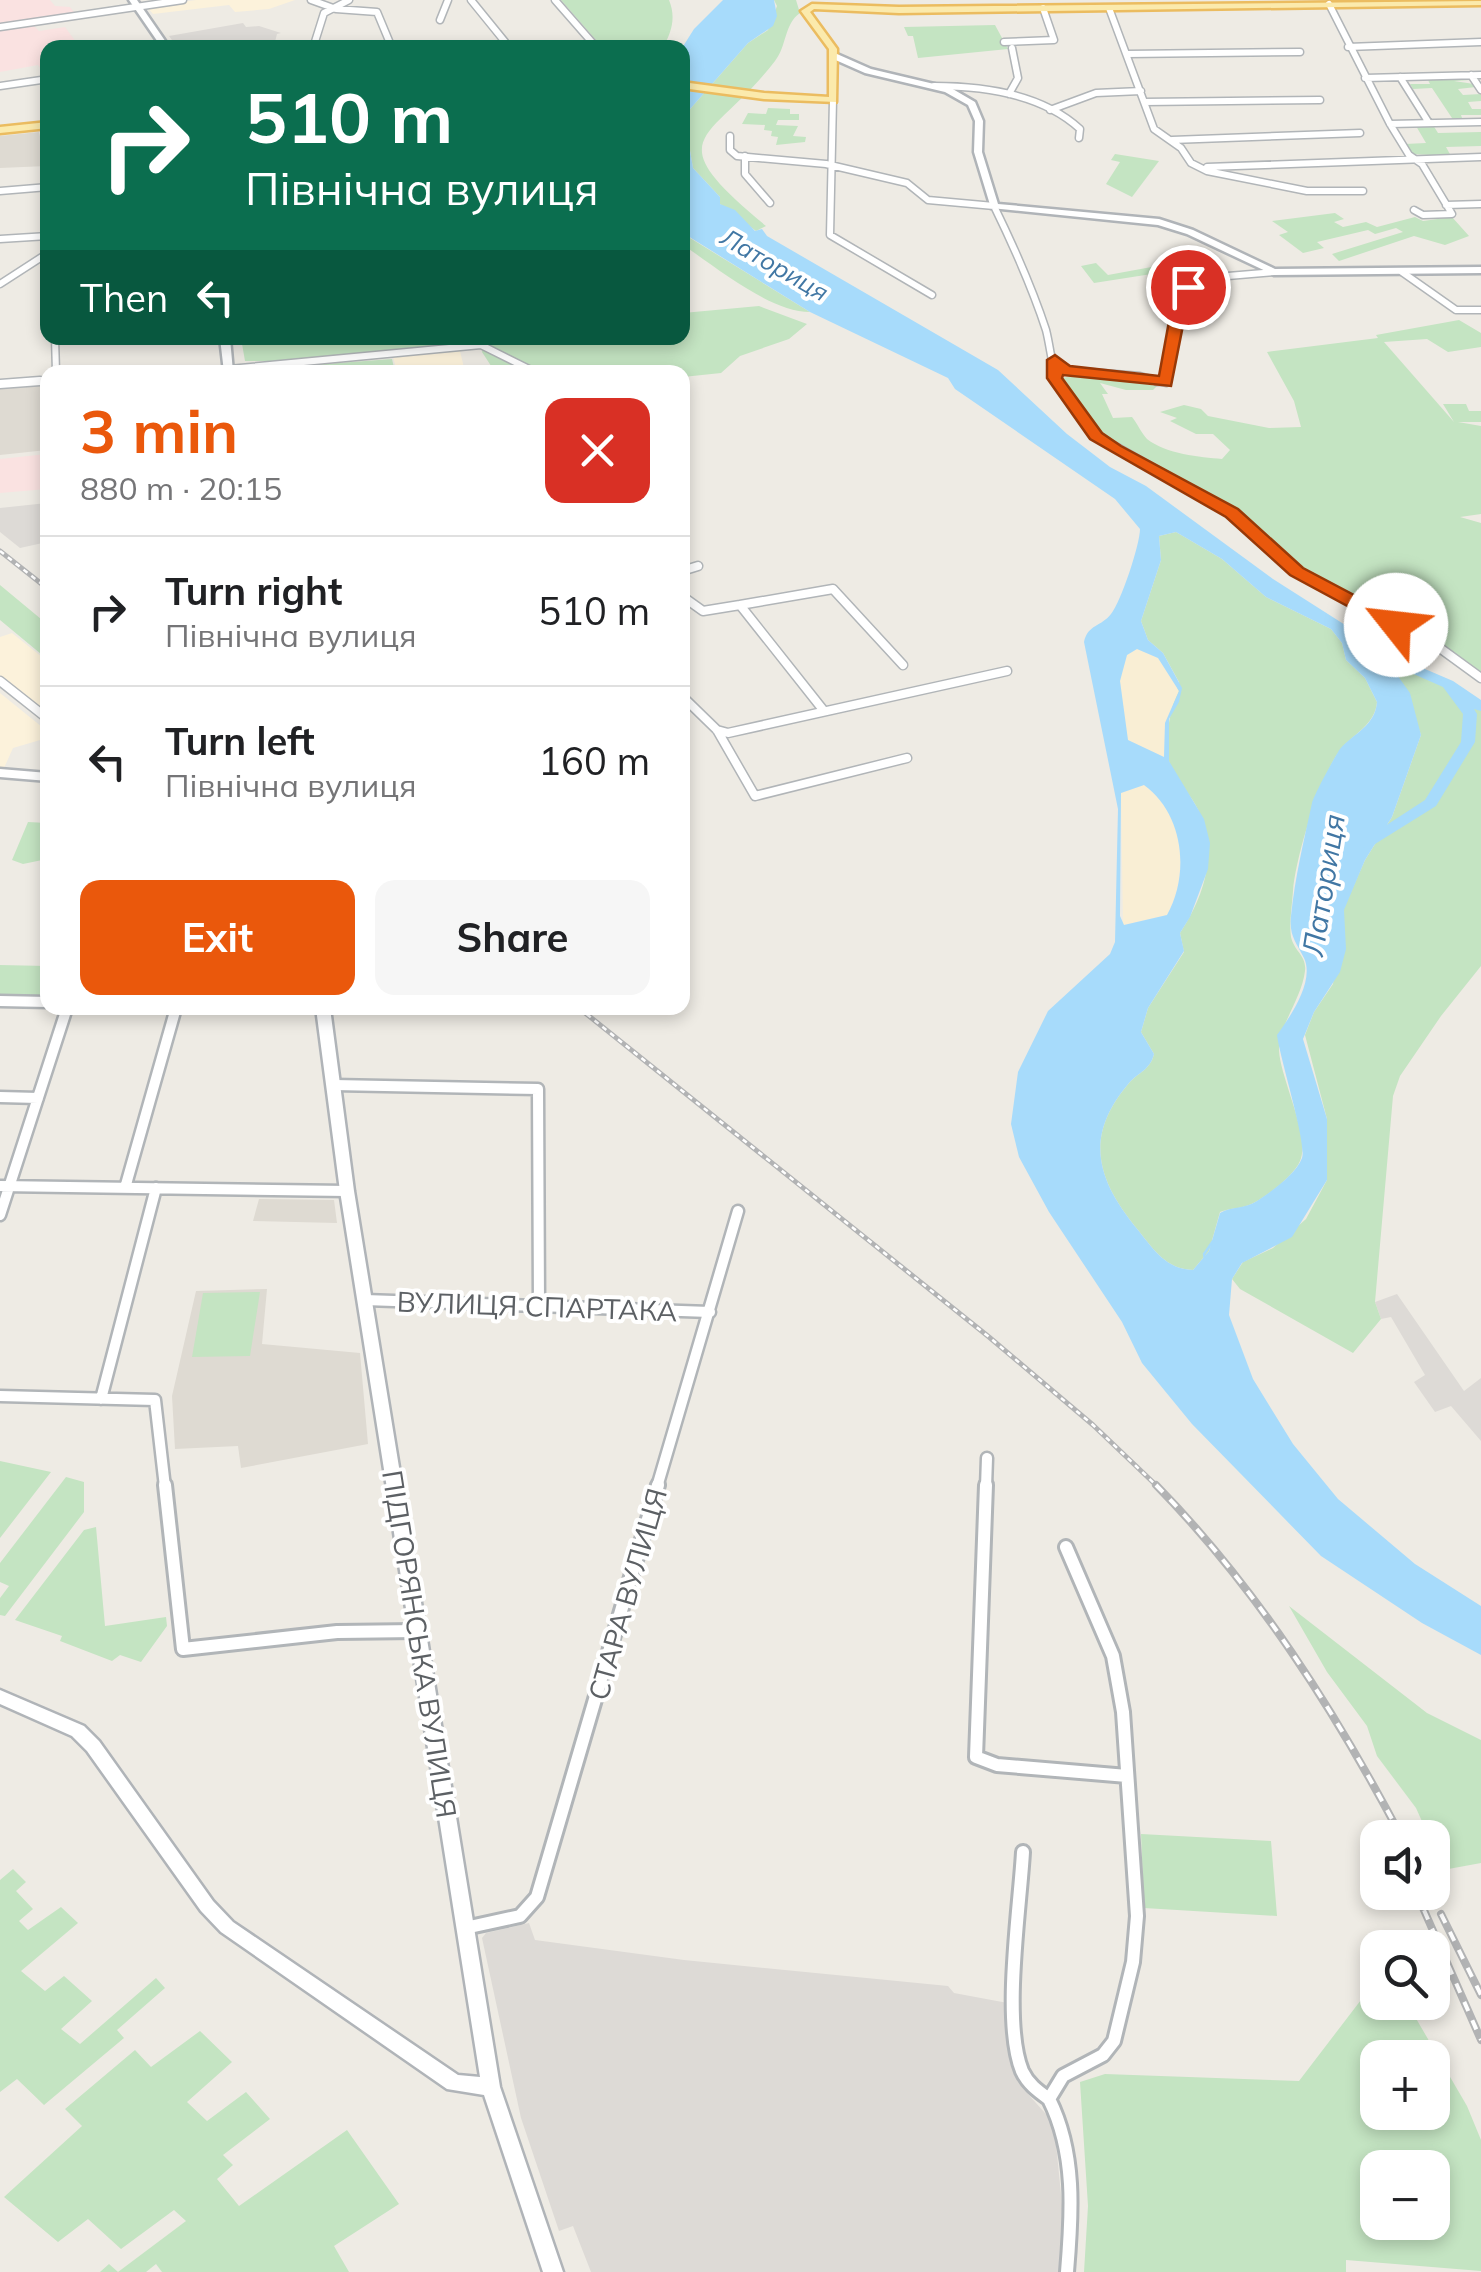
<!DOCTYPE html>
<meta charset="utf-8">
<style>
body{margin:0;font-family:Mulish,sans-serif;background:#f6f6f6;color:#202124;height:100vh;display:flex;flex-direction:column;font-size:38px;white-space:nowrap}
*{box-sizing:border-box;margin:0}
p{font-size:32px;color:#757577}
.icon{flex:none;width:55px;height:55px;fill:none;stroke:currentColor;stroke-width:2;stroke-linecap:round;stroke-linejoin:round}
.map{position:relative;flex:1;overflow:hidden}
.sheet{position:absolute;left:40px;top:365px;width:650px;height:650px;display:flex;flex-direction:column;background:#fff;border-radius:20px;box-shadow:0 5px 15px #0003}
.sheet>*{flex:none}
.guide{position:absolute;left:40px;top:40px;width:650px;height:305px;border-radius:20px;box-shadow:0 5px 15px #0003;background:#0b6e4f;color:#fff;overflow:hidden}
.fabs{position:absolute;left:1360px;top:1820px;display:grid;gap:20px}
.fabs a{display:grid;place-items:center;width:90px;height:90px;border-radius:20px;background:#fff;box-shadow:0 5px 15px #0003;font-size:50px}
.pin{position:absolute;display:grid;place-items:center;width:85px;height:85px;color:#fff;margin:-42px;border:5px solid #fff;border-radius:50%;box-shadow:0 2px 10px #0007}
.me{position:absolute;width:110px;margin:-55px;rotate:299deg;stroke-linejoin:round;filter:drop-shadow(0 0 8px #0008)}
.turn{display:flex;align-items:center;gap:35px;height:210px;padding:0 40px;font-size:45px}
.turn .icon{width:130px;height:130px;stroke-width:2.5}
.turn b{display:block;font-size:70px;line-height:85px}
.then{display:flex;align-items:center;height:95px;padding:0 40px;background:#0003;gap:20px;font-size:38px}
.round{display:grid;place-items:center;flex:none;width:105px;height:105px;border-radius:20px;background:#f6f6f6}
.overview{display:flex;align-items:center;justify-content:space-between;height:170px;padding:0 40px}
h1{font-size:60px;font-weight:700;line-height:75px;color:#ea580c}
.primary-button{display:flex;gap:20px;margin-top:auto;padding:20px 40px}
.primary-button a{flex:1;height:115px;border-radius:20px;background:#ea580c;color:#fff;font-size:40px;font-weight:700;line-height:115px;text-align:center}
.primary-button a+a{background:#f6f6f6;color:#202124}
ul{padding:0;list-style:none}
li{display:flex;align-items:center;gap:30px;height:150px;padding:0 40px;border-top:2px solid #e0e0e0}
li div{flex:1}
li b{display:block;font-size:38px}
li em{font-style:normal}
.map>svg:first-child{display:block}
.commercial{fill:#fcf2db}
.industrial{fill:#dddad6}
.education{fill:#dedad2}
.medical{fill:#fae2e1}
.green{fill:#c4e4c2;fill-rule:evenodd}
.sand{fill:#f9eed4}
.water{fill:#a7dbfb;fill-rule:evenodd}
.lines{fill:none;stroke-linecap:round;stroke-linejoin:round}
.stream{stroke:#a7dbfb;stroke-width:2.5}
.river{fill:#a7dbfb;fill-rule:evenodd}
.street-far3-casing{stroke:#b1b5b8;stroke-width:9}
.street-far2-casing{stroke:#b1b5b8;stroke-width:11}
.street-far1-casing{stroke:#b1b5b8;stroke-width:15}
.street-casing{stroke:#b1b5b8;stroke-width:18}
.secondary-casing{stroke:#b0b4b8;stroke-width:5}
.primary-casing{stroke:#ebbc60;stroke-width:5}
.street-far3{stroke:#fff;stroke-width:6}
.street-far2{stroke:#fff;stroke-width:8}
.street-far1{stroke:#fff;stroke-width:10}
.street{stroke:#fff;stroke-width:12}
.secondary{fill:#fff;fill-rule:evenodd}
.primary{fill:#fbeaac;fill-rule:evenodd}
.rail-far1-casing{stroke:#b2b3b4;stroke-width:5}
.rail-casing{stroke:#b2b3b4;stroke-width:8}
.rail-far1{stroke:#fff;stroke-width:2.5;stroke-dasharray:5;stroke-linecap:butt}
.rail{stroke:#fff;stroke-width:4;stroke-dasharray:10;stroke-linecap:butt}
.route{fill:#ea580c;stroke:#983908;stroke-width:2.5}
.labels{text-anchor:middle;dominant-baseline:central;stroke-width:8;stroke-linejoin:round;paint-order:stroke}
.far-water-label{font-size:25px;font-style:italic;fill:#4177a4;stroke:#fff}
.street-label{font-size:28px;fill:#5c6064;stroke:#fff}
.water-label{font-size:30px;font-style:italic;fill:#4177a4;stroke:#fff}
</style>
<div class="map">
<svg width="1481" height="2272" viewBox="0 0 1481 2272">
<rect width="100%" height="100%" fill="#eeebe4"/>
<path class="commercial" d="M196 0H295L269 9 235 12 229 5 153 14 147 7Z
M460 351 465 372H397L393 357Z
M12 633 47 661V717L0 678V637Z
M0 693 47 731V738L13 748 4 768H0Z"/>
<path class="industrial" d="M243 23 246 27 259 26 281 33 277 34 275 42 212 46 177 47 169 36Z
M47 503V542L20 548 0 532V508Z
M1397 1294 1464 1391 1481 1378V1441L1451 1406 1435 1412 1414 1382 1425 1375 1391 1317 1381 1319 1375 1302Z
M529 1923 535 1940 684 1960 948 1986 954 1993 1013 2004 1014 2060 1027 2093 1054 2123 1064 2225 1059 2272H591L573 2226 559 2231 521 2118 482 1938 486 1933Z"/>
<path class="education" d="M39 132 47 166 0 168V136Z
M47 385V450L0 455V389Z
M259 1199 334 1200 337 1223 253 1221Z
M267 1289 262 1344 360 1353 368 1444 241 1468 238 1446 175 1449 172 1396 196 1291Z"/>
<path class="medical" d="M0 0H50L55 6 70 7 74 12 28 20 39 31 65 27 76 42 86 41 92 47 48 48 47 68 41 69 38 65 0 72Z
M47 454V489L0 493V459Z"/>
<path class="green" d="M561 0H669C676 17 672 32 663 47H602Z
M774 0H796L800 13C784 24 787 46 775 61 711 144 653 133 766 226L756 231 720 204V197L693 168 684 116 748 43 768 30 777 6Z
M995 25 1008 49 918 58 913 36H908L904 27Z
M1468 77 1470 80 1454 81 1474 84 1476 87 1458 89 1463 95 1481 94V101L1468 102 1472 109H1481V115H1461L1463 121H1454L1432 88 1413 89 1410 84H1430L1427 78Z
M768 108 790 109V114H799V120H778L776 125 798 126 793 136 806 137 805 142 776 145 778 137 771 136 772 131 764 130 765 125 742 124 748 113 766 114Z
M1433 125 1438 133 1481 132V146L1446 147 1451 156 1411 154 1405 144 1426 143 1416 126Z
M1115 154 1159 161 1132 197 1106 184 1120 162 1111 160Z
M1335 213 1344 219 1334 222 1343 227 1366 222 1377 227 1415 217 1423 221 1452 217 1469 236 1445 245 1414 236 1339 261 1332 254 1403 232 1396 228 1375 234 1368 230 1317 242 1324 248 1303 253 1279 235 1288 232 1272 221Z
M682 233 810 312C770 312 716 267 683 245Z
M1195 259 1215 268 1163 278 1158 273 1094 283 1081 266 1096 263 1108 275Z
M759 306 807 324 789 339 740 356 721 373 683 377 682 372H495L482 352 483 347 497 344V340L585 338 589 341 606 338H682L683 313Z
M1459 320 1481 333V347L1448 352 1427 339 1384 342 1454 422 1443 404H1466L1469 411H1481V422H1458L1481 426V514L1460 517 1481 523V673L1427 635 1373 614 1298 570 1237 513 1096 432 1061 378 1089 374 1157 386 1153 390H1126L1100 383 1108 394H1102L1113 418 1132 417C1137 423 1142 434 1147 439 1166 454 1200 457 1222 459L1230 450 1213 434H1196L1170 421 1177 418 1160 412 1184 405 1201 409 1208 416 1269 428 1301 427 1294 401 1267 352 1378 338 1376 335Z
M241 338H479V339L464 347 272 366 271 361H245Z
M392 359 395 372H243V370Z
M1176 532 1222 559 1266 597 1331 629 1342 643 1346 660 1365 678 1377 702C1375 725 1354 733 1341 749 1321 773 1295 859 1293 891 1292 906 1289 923 1291 937 1294 951 1307 956 1305 971 1302 998 1278 1027 1279 1050 1280 1078 1311 1137 1300 1161 1294 1176 1264 1199 1249 1205 1239 1209 1230 1208 1220 1212L1209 1251 1193 1270C1166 1269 1154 1250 1138 1230 1097 1180 1083 1137 1129 1083 1139 1072 1150 1070 1154 1054L1141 1032 1148 1008 1184 952 1180 933C1206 893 1220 847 1195 804 1188 791 1175 779 1170 765 1162 739 1172 708 1179 682L1163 653 1148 640 1141 621 1161 560 1159 536Z
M0 585 47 624V659L0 620Z
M1382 656 1453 688 1481 708V966L1441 1016 1400 1076 1393 1096 1375 1302 1381 1319 1353 1353 1240 1289 1232 1279 1243 1262 1273 1248 1306 1219 1327 1180V1119L1305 1035 1314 1012 1333 984 1343 910 1365 860 1392 817 1421 735 1402 683Z
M28 822 47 823V859L23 864 12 860Z
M0 965 47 966V998H0Z
M260 1292 250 1356 192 1357 203 1293Z
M0 1461 51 1472 0 1538Z
M66 1477 84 1482V1512L5 1616 0 1615V1598L9 1586 0 1582V1563Z
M96 1527 105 1626 166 1617 167 1626 141 1662 120 1655 112 1661 60 1641 62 1636 15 1620 84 1530Z
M1289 1606 1427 1713 1481 1740V1863L1443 1870 1432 1838 1429 1837 1416 1808 1377 1756 1367 1726 1327 1672Z
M1141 1834 1271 1841 1277 1916 1144 1908Z
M13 1869 26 1882 16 1891 33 1909 19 1921 28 1930 61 1907 78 1923 21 1971 45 1991 64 1976 92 2001 61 2029 80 2044 156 1978 165 1988 117 2030 124 2038 44 2105 17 2079 0 2092V1880Z
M1377 1979 1378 2002 1407 2003 1467 2106 1481 2140V2271L1346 2260V2272H1084L1088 2206 1080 2082 1105 2074 1299 2081ZM1378 2058H1432V2112H1378ZM1378 2168H1432V2222H1378Z
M200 2031 232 2062 187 2102 207 2121 246 2092 270 2119 223 2155 233 2165 217 2179 239 2206 347 2130 399 2204 334 2246 349 2272H162L156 2264 146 2272H100L109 2264 118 2272 186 2221 174 2210 121 2249 88 2219 58 2242 4 2197 82 2126 65 2109 135 2050 151 2067Z"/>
<path class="sand" d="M1137 649 1158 658 1179 691 1165 723 1164 757 1127 740 1120 681 1127 655Z
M1144 785C1184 814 1190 873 1167 915L1123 925 1121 793Z"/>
<path class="water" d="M723 0H774L777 16 773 26 748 43 684 116 693 168 720 197V204L735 210 755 231 762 229 767 236 998 370 1067 434 1110 467 1146 486 1273 579 1375 644 1410 693 1421 735 1392 817 1365 860 1344 910 1346 949 1340 972 1314 1012 1303 1039 1327 1119V1180L1292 1237 1242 1263 1232 1279 1229 1315 1253 1379 1293 1444 1338 1499 1415 1564 1481 1606V1655L1422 1623 1321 1556 1192 1424 1142 1363 1122 1322 1049 1212 1019 1157 1011 1124 1018 1072 1048 1011 1110 954 1115 942 1118 809 1084 642C1088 624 1101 627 1111 614 1121 602 1140 544 1140 529L1115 499 955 389 948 378 810 312 683 233 682 48 694 29ZM1176 532 1222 559 1266 597 1331 629 1342 643 1346 660 1365 678 1377 702C1375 726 1354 733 1340 749 1335 756 1314 795 1312 803 1304 840 1295 877 1291 916 1289 936 1296 942 1304 958 1315 981 1290 1017 1277 1035 1280 1059 1307 1143 1302 1158 1296 1174 1271 1192 1257 1201 1245 1209 1232 1206 1220 1213L1209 1251 1193 1270C1166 1269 1154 1250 1138 1230 1097 1180 1083 1137 1129 1083 1139 1072 1150 1070 1154 1054L1141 1032 1148 1008 1184 951 1180 933 1190 917 1208 869 1210 843 1204 819 1169 761V719L1179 702 1182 688 1163 653 1148 640 1141 621 1161 560 1159 536ZM1137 649 1158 658 1179 691 1165 723 1164 757 1128 740 1120 681 1127 655ZM1144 785C1184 814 1190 874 1167 915L1124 925 1120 916 1121 793Z"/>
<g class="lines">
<path class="stream" d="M1205 1260 1204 1254 1213 1241"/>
<path class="river" d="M1362 642 1453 681 1481 700V711L1474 709 1477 714 1475 742 1436 806 1367 849 1359 844 1362 841 1425 800 1461 742 1463 714 1443 687 1357 649 1355 646Z"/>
<defs>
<path id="street-far3" d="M311 0 336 9 377 12 392 48
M471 0 510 48
M555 0 597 48
M1329 4 1390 124 1409 155 1422 164 1452 214 1423 215 1414 210
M1109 8 1154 129 1181 148 1191 163 1207 171 1307 191H1363
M440 20 448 0
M0 27 183 0
M1004 42 1054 40 1043 8
M1348 47 1481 42
M313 48 324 13 349 0
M1127 54 1300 52
M1471 75 1481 90
M1400 77 1429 123
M1365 78 1481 75
M0 86 48 79
M934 86C984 86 1042 94 1080 129L1079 138
M1009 94 1018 78 1012 48
M833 100 830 235 932 295
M1144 102 1320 100
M1050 110 1096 93 1141 91
M1390 124 1481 122
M730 136V150L737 156 826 164 907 183 928 200 994 206C1014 247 1032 287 1046 330 1050 345 1053 374 1058 383
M1172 140 1360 133
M745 156V174L770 203
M1207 167 1481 157
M0 191 48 187
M1446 205 1481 204
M0 239 48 236
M1402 272 1456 310H1481
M0 284 48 253
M55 338 56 372
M481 345 535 372
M1055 360 1065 370 1140 376 1166 383 1182 290 1228 276 1274 272
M229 369 481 345
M130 372 162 370
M10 383 48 380"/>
<path id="street-far2" d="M1056 381 1096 436 1232 513 1296 572 1353 601 1371 615 1422 635 1481 678
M1157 381H1166
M0 384 40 381
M682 571 698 566
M682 596 703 611 740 605 824 711
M740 605 833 589 903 665
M0 681 48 719
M682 696 717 730 755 796 907 758
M717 730 728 733 1007 671"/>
<path id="street-far1" d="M0 1001 48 1002
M334 1085 538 1089 539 1305
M0 1097 38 1098
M0 1186 347 1191
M125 1188 176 1008
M0 1215 67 1008
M365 1300 710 1312
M0 1396 155 1400 165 1487
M101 1399 156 1188
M657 1487 738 1211
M986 1487 987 1458"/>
<path id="street" d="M165 1485 183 1649 337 1632 417 1631
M986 1485 976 1757 997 1765 1127 1776
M1066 1547 1113 1656 1123 1712 1137 1916 1133 1962 1114 2041 1103 2055 1063 2076 1049 2099C1076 2153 1072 2213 1067 2272
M1023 1852C1020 1907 1002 2022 1022 2071 1028 2084 1038 2091 1049 2099
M465 1928 520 1916 537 1897 658 1485"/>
<path id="secondary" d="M129 0H137L170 48H162Z
M831 54H837L871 69 951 88 975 102 983 121 982 152 998 204 1159 219 1193 230 1275 269 1481 267V273L1274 275 1187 234 1158 225 991 208 974 152 975 121 968 105 945 92 865 73 831 58Z
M220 338H230L233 372H224Z
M0 769 48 773V781L0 777Z
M316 1008H330L354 1191 500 2087 563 2272H543L484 2095 447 2089 221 1932 201 1911 87 1751 72 1736 0 1704V1690L84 1726 99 1741 213 1901 233 1922 458 2075 480 2077 340 1191Z"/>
<path id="primary" d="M1481 1V5L899 13 814 9 810 12 837 49 836 102 764 99 682 88V82L764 93 829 97V49L801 11 812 4 899 7Z
M48 122V128L0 133V127Z"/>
</defs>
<use href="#street-far3" class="street-far3-casing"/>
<use href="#street-far2" class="street-far2-casing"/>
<use href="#street-far1" class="street-far1-casing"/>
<use href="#street" class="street-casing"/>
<use href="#secondary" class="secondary-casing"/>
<use href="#primary" class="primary-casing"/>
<use href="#street-far3" class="street-far3"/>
<use href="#street-far2" class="street-far2"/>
<use href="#street-far1" class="street-far1"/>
<use href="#street" class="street"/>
<use href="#secondary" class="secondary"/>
<use href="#primary" class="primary"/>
<defs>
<path id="rail-far1" d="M0 551 48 589
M579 1008 989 1337 1093 1425 1158 1487"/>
<path id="rail" d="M1156 1485C1257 1588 1335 1711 1402 1838
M1416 1892 1481 2040
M1441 1914 1481 1995"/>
</defs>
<use href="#rail-far1" class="rail-far1-casing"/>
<use href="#rail" class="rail-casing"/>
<use href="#rail-far1" class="rail-far1"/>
<use href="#rail" class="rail"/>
</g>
<path class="route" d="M1182 284 1195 287 1189 295 1171 386 1063 375 1062 378 1102 433 1121 446 1238 509 1303 568 1403 621V629H1390L1290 575 1226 517 1090 439 1047 378V360L1055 355 1070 366 1159 376 1174 294Z"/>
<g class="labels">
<g class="far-water-label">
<text transform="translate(775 264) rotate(30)">Латориця</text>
</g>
<g class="street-label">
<text transform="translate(537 1306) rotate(2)">ВУЛИЦЯ СПАРТАКА</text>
<text transform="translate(627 1594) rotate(-74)">СТАРА ВУЛИЦЯ</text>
<text transform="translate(420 1644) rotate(81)">ПІДГОРЯНСЬКА ВУЛИЦЯ</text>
</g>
<g class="water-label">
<text transform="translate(1323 885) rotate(-81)">Латориця</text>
</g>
</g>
</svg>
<div class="fabs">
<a><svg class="icon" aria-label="sound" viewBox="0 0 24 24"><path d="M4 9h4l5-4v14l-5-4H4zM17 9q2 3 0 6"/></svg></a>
<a><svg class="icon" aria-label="search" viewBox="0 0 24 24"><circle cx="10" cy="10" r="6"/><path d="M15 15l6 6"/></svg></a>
<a>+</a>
<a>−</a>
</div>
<div class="pin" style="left:1188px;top:287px;background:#d93025"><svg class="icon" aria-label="arrive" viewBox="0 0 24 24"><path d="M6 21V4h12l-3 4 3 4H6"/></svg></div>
<svg class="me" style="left:1396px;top:625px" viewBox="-20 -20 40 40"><circle r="19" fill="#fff"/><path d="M0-13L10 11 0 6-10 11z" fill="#ea580c"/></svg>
<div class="guide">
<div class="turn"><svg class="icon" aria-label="right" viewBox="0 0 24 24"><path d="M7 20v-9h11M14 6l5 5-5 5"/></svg><div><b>510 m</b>Північна вулиця</div></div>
<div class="then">Then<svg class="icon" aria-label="left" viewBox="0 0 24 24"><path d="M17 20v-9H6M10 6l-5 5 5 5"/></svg></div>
</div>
<section class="sheet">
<div class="overview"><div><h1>3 min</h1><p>880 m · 20:15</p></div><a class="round" style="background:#d93025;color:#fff"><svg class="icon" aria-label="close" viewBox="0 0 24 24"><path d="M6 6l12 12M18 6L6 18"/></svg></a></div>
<ul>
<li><svg class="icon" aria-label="right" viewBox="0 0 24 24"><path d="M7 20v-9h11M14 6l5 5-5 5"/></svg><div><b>Turn right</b><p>Північна вулиця</p></div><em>510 m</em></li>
<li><svg class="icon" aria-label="left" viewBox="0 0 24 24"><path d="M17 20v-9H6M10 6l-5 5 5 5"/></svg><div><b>Turn left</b><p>Північна вулиця</p></div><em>160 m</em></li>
</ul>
<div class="primary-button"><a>Exit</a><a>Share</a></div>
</section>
</div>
